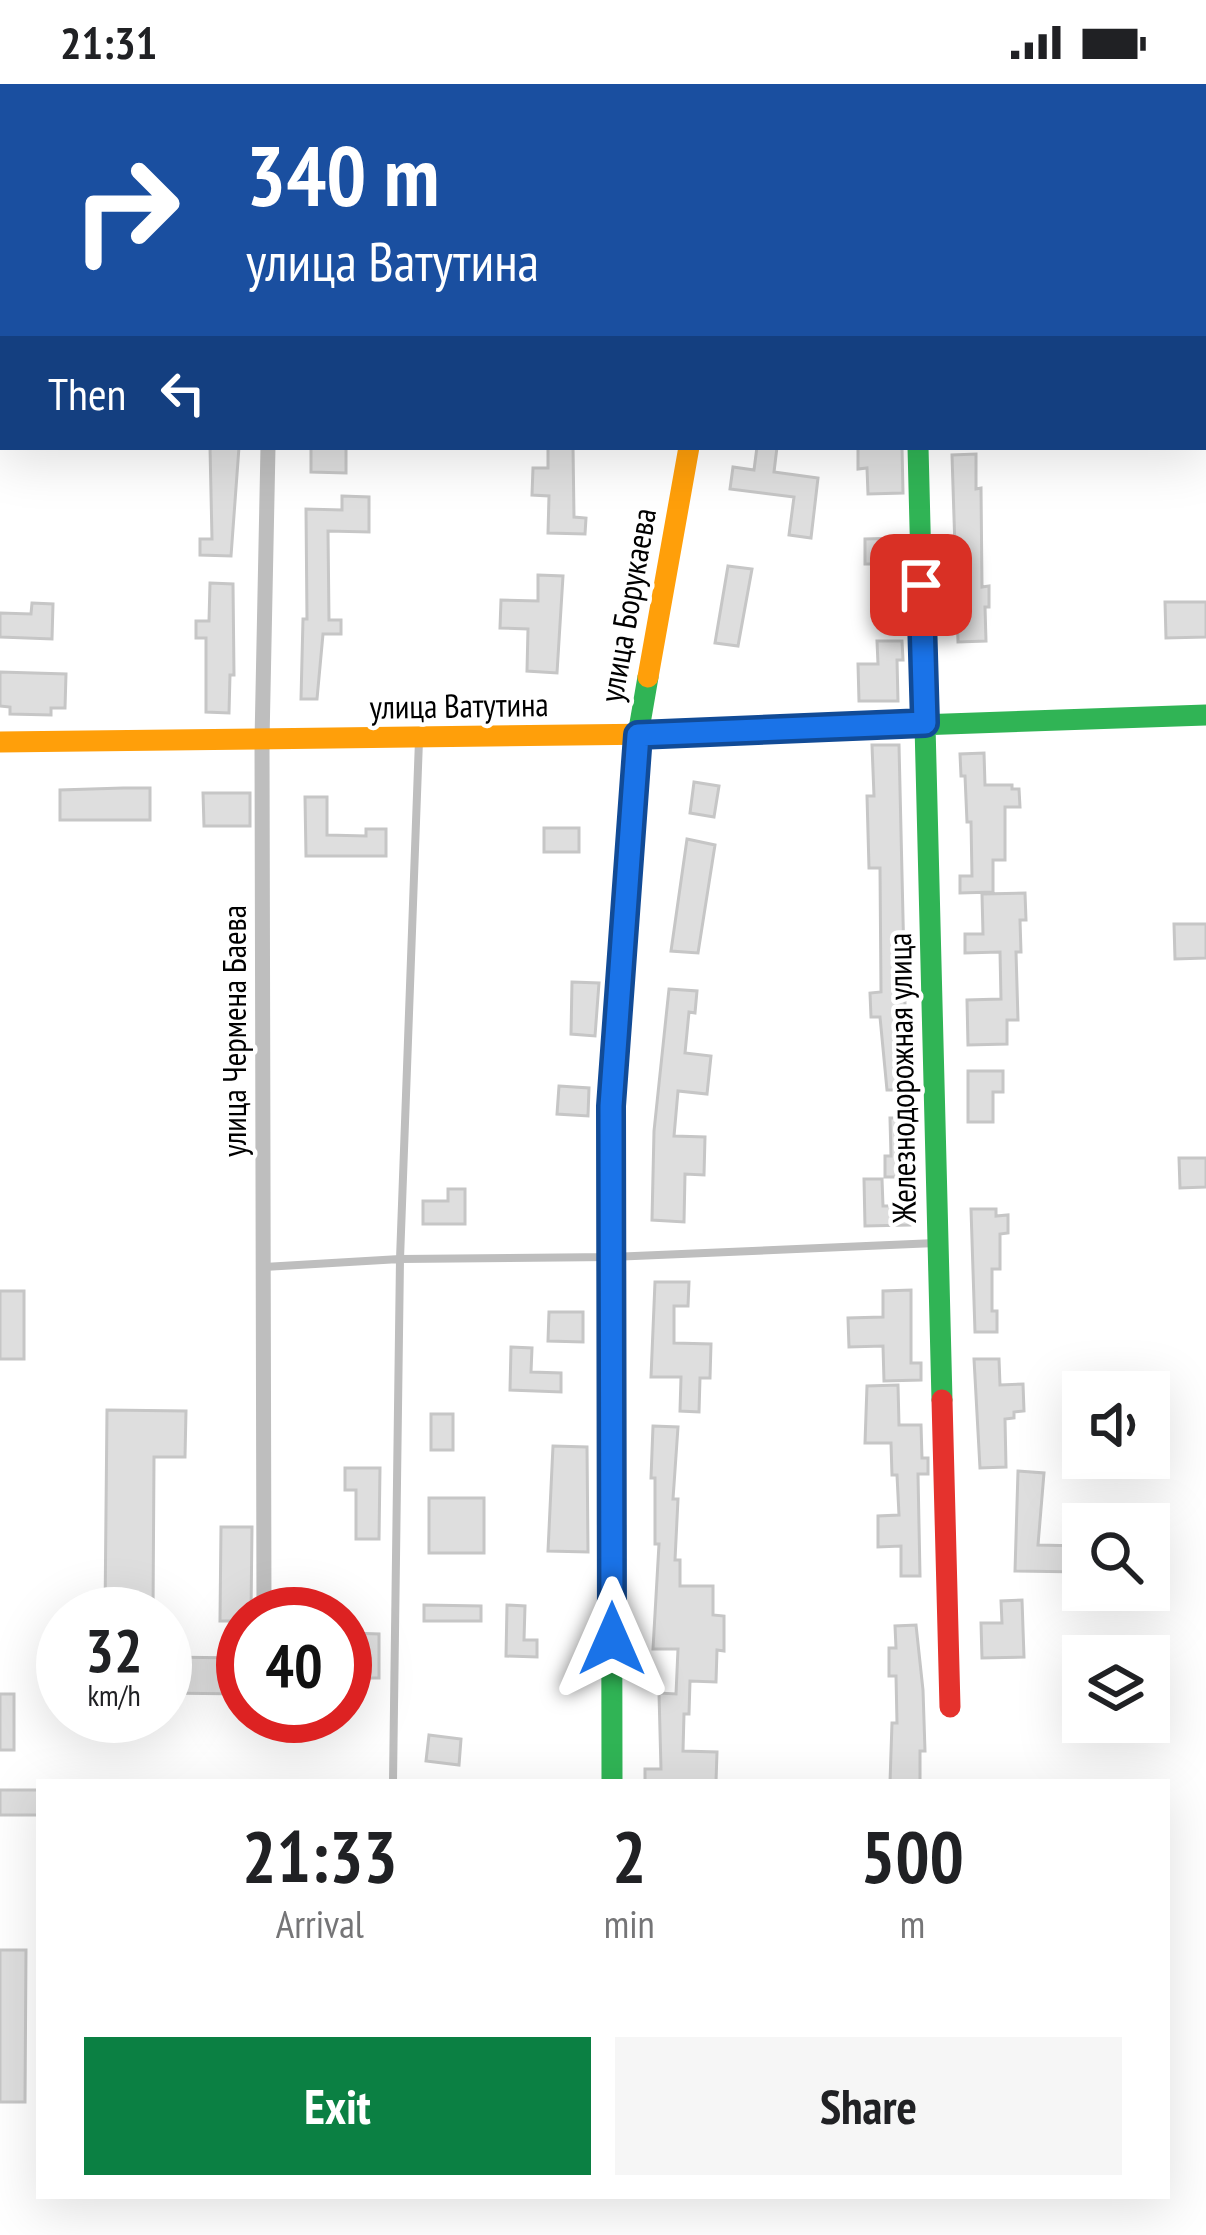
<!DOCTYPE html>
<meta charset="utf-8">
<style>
body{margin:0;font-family:"PT Sans Narrow",sans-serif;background:#f6f6f6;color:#202124;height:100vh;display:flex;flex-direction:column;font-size:45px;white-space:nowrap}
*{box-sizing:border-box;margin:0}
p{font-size:39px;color:#757577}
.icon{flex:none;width:66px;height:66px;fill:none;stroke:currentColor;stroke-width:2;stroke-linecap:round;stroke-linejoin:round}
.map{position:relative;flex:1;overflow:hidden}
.drawer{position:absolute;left:36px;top:1695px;width:1134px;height:420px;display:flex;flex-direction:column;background:#fff;border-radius:0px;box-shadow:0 12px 48px #0002}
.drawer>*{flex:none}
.guide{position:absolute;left:0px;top:0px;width:1206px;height:366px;box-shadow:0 12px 48px #0002;background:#1a4fa0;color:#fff;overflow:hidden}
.buttons{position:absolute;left:1062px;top:1287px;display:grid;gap:24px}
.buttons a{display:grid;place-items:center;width:108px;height:108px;border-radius:0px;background:#fff;box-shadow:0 12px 48px #0002;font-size:60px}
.speed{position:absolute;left:36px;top:1503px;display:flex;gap:24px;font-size:60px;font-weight:700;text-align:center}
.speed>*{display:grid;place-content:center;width:156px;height:156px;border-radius:50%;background:#fff;box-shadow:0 12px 48px #0002;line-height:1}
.speed small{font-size:30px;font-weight:400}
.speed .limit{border:18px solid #d22;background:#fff;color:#111}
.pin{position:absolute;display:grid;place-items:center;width:102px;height:102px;color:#fff;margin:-51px;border-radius:24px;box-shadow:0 6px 18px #0006}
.me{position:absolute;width:132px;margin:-66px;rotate:0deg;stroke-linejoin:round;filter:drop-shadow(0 0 9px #0008)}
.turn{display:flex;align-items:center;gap:42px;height:252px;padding:0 48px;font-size:54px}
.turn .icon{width:156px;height:156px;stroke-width:2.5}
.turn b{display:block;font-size:84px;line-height:102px}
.then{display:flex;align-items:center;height:114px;padding:0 48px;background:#0003;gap:24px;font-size:45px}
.eta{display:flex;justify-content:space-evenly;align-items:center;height:204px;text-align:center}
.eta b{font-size:72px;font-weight:800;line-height:84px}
.primary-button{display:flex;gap:24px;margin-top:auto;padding:24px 48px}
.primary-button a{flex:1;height:138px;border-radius:0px;background:#0b8043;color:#fff;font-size:48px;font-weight:800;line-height:138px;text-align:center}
.primary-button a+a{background:#f6f6f6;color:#202124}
.status{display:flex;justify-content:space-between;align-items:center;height:84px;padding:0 60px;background:#fff;direction:ltr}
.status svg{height:33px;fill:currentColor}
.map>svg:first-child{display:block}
.building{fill:#dedede;stroke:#c6c6c6;stroke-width:3}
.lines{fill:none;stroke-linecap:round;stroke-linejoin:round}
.lane{stroke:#bebebe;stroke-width:8}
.street{stroke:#bebebe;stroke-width:15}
.fast{stroke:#30b455;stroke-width:21}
.slow{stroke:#ff9f0a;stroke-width:21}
.jam{stroke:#e5322d;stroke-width:21}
.route-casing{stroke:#114b97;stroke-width:30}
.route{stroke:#1a73e8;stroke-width:21}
.labels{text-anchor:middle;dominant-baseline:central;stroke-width:9;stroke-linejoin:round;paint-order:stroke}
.street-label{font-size:33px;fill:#000;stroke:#fff}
</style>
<div class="status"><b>21:31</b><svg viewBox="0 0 49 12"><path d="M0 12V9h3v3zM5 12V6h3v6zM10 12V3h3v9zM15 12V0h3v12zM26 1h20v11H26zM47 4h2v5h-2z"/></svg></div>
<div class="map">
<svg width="1206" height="2151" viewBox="0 0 1206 2151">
<rect width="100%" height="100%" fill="#fff"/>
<path class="building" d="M210 363H239L231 472 200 471V455H212Z
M311 363 346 364V389L311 388Z
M548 363H573L574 433 586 434 585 450 548 449 549 412 532 411 533 384H548Z
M757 363H777L774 388 818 394 811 454 789 451 794 413 730 405 733 383 754 386Z
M858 363H902L903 409 868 410 867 384 858 385Z
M976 370V405L981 404 982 503 989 502V523H985L986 557 958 558 952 371Z
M342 412 369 413V448L328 447 329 536H341V550H323L317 615H301L303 535H307L306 425 342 426Z
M903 454 902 514 877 515 876 480H865V455Z
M728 482 752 485 738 562 715 559Z
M538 491 563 492 557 589 527 587 528 545 500 544 501 516 538 517Z
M210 499 233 500 234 591H230L229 629 206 628V554H196V537H209Z
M1165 518H1206V553L1166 554Z
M32 519 53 520 52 555 0 553V529L31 530Z
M877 557H902L903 576H897L898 617H859L858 580H878Z
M0 588 66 590 65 624H51V631L10 630V623L0 622Z
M872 661H899L907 1006H887L880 933H871L870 909 881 908 880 784H869L867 712H874Z
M984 669 985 701H1012V705H1019L1020 723H1005V776H993V808L960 809V792H972L971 738H967L965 692H961L960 670Z
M694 698 719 702 714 733 690 729Z
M123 704H150V736H60V706Z
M203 709H250V742H204Z
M305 713H327V751L366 752V745H386V772H306Z
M544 744H579V768H544Z
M687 755 715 761 698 869 671 867Z
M1025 809 1026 836H1020L1021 868H1016L1018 936H1007V960L968 961 967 916 1001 915 1000 868 965 869V850H983L982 810Z
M1174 840H1206V874L1175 875Z
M572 898 599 899 595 952 571 950Z
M669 905 697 907 695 929 689 928 685 969 711 972 707 1010 678 1007 674 1052 705 1053 704 1091 685 1090 684 1138 652 1136 654 1047Z
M968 987H1003V1008H993V1038H968Z
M559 1002 589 1004 588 1032 557 1030Z
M890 1034H907V1093H885V1072H891Z
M1179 1074H1206V1103L1180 1104Z
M864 1095H882L883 1122H910V1141L865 1142Z
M448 1105H465V1140H423V1117H448Z
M971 1125H996V1132L1008 1131V1149L1000 1150V1185H992V1227H997V1248H975Z
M655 1198H689L688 1222H674V1259L711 1260 710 1294H700L699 1328 680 1327 681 1293H651Z
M911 1206V1279H921V1296L884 1297 883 1262 849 1263 848 1234 883 1233V1207Z
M0 1207H24V1275H0Z
M549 1228H583V1258L548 1257Z
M511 1263 532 1264 531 1288 561 1289V1308L510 1306Z
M974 1275H999L1000 1301 1023 1300 1024 1327 1014 1328V1334L1005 1335 1006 1383 980 1384Z
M898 1301 899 1341H921L922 1374H928V1390H918L920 1492H901V1462L878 1463V1432L899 1431 897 1391H892L891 1359H865L867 1302Z
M107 1326 186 1327 185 1373H154L153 1530H105Z
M431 1330H453V1366H431Z
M653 1342 678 1343 673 1415H678L675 1476H680V1502H713V1531L724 1532V1567L717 1566 716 1598 690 1597 689 1630H684L683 1667 717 1668 716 1698H645V1685H661L659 1609 676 1610 678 1565H653L659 1460H655V1394H651Z
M553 1362 587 1363 588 1468 548 1467Z
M345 1384H380L379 1455H356V1406H345Z
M1018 1387 1044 1389 1038 1461 1081 1462 1080 1488 1015 1487Z
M429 1414H484V1469H429Z
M221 1443H252L251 1530H243V1537H220Z
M1022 1516 1024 1573 982 1574 981 1539H1002L1001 1517Z
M424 1521 481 1522V1537H424Z
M507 1521 525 1522 524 1556H537V1573L506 1572Z
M916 1541 923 1606 925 1667H920V1698H890L892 1639H897L896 1592H889V1564H896L895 1542Z
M349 1549 379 1550V1594H360V1575H348Z
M165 1573 243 1574V1610L165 1609Z
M0 1610H14V1666H0Z
M429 1651 461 1655 459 1681 426 1677Z
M0 1706H39V1731H0Z
M0 1866H26L25 2018H0Z"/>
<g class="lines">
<path class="lane" d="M264 1183 400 1175 611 1173 936 1159
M393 1698 400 1175 419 656"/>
<path class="street" d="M913 0V3
M755 3 756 0
M1203 163H1206
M264 1530 262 657 268 363"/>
<path class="fast" d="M918 363 942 1316
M658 650 1206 631
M612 1698 611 1022 638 651 648 593"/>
<path class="slow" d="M648 593 689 363
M0 658 658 650"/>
<path class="jam" d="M942 1316 950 1623"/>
</g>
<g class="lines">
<defs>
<path id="route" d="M612 1555 611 1022 638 651 925 639 921 501"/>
</defs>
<use href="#route" class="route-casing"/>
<use href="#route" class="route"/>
</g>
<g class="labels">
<g class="street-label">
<text transform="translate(627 521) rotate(-80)">улица Борукаева</text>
<text transform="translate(459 621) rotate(-1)">улица Ватутина</text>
<text transform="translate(233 947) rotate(-90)">улица Чермена Баева</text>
<text transform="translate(901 994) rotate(-91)">Железнодорожная улица</text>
</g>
</g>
</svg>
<div class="buttons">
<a><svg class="icon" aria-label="sound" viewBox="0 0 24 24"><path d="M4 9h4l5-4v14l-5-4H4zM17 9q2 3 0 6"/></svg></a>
<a><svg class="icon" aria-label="search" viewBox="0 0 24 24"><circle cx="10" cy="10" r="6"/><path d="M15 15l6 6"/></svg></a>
<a><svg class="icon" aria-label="layers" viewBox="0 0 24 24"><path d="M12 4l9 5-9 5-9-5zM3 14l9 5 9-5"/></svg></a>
</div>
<div class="speed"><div>32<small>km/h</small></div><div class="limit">40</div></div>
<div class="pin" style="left:921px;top:501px;background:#d93025"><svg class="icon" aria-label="arrive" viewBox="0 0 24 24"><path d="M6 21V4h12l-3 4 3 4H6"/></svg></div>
<svg class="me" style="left:612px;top:1555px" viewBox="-20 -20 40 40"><path d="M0-17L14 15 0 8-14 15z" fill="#1a73e8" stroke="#fff" stroke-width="4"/></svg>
<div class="guide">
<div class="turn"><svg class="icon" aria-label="right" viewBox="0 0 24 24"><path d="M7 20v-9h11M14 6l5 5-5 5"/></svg><div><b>340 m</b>улица Ватутина</div></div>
<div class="then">Then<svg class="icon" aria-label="left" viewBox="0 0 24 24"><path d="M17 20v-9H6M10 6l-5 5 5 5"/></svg></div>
</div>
<section class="drawer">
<div class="eta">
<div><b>21:33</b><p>Arrival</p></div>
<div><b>2</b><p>min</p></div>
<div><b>500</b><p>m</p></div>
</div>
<div class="primary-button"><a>Exit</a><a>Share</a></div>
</section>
</div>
